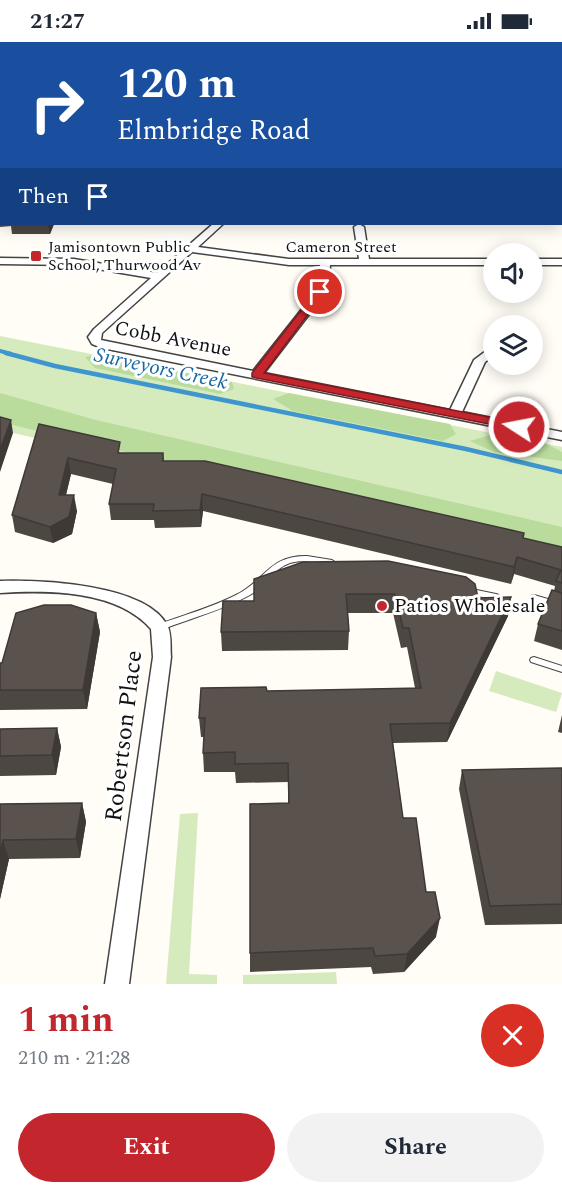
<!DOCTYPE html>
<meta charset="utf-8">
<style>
body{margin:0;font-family:Spectral,serif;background:#f2f2f3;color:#1f2937;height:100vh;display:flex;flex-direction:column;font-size:22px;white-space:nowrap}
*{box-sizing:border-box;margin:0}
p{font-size:20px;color:#747a83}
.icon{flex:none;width:33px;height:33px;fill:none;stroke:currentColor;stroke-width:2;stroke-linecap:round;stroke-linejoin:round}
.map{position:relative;height:942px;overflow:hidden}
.side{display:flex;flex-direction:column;background:#fff;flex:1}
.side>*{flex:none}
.banner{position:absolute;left:0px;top:0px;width:562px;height:183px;box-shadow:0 3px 15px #0003;background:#1a4fa0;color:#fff;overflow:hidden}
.tools{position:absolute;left:483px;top:201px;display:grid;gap:12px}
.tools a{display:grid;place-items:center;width:60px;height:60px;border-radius:50%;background:#fff;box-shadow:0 3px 15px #0003;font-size:30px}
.pin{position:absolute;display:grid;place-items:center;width:51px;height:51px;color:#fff;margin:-26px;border:3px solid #fff;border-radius:50%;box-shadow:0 2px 6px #0007}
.me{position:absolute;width:66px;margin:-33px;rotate:281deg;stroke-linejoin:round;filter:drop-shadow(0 0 4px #0008)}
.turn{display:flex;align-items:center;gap:21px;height:126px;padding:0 18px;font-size:27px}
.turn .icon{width:78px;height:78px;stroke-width:2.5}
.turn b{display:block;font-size:42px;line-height:51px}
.then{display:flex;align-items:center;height:57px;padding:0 18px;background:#0003;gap:12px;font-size:22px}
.round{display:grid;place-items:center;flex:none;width:63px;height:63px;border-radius:32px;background:#f2f2f3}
.head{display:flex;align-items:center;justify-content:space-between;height:102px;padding:0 18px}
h1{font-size:36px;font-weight:700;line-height:45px;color:#c4262e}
.primary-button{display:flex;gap:12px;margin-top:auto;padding:12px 18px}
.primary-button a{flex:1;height:69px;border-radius:36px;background:#c4262e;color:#fff;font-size:24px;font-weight:700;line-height:69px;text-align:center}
.primary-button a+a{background:#f2f2f3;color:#1f2937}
.status{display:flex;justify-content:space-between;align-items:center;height:42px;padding:0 30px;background:#fff;direction:ltr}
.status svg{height:16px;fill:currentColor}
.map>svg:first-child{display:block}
.green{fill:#d5ebbd}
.forest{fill:#b9dc9c}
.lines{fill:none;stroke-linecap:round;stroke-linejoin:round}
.stream-far1{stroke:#3f96cf;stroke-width:4}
.stream{stroke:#3f96cf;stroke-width:4.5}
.service-casing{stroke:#444;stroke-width:2}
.minor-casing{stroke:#444;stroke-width:3}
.tertiary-casing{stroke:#444;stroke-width:2}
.service{fill:#fff;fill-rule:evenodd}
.minor{fill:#fff;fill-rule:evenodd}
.tertiary{fill:#fff;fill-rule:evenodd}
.wall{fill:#4d4742}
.shaded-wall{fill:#3f3936}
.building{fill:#5a524d;stroke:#3f3936;stroke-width:1.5}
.route{fill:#c4262e;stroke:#7f191e;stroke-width:1.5}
.poi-dot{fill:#c4262e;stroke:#fff;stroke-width:2}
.labels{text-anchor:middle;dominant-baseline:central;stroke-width:6;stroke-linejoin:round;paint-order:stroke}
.far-poi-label{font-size:16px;fill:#111;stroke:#fff;text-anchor:start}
.far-street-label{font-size:16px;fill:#111;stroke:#fff}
.street-label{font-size:20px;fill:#111;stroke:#fff}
.poi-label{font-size:20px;fill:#111;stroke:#fff;text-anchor:start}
.water-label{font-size:21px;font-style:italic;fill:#1768a6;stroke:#fff}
.near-street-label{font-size:24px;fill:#111;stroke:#fff}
</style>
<div class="status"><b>21:27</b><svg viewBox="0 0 49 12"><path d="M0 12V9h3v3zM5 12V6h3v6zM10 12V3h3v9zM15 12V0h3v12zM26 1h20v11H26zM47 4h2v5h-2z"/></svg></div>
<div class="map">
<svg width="562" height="942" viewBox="0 0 562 942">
<rect width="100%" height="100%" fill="#fffdf5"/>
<path class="green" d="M0 294 562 405V516L0 388Z
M496 629 562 651 556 670 489 649Z
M198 771 189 932 217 933V942H166L180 772Z
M336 930 337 942H243V933Z"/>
<path class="forest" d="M96 313 232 340 234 347 220 352 95 326 85 315Z
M0 351 96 378 562 485V515L0 380Z
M289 351 450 382 456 392 443 399 293 369 273 357Z
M490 393 545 401 562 410V419L494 410 470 399Z"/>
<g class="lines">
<path class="stream-far1" d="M0 309 11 312"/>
<path class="stream" d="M6 311 55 324 466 407 562 430"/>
<defs>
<path id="service" d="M307 514 332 518 336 521 332 524C319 521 303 517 290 521 274 526 265 544 250 553 223 568 192 576 163 587H157L156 585 157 583C183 573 211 566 236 553 265 539 269 513 307 514Z
M467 546 496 552 499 553 500 555 499 557 496 558 464 551 463 549 464 547Z
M534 553 562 561V567L531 558 530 556 531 554Z
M534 615 562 624V630L531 620 530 618 531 616Z"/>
<path id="minor" d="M68 0H74V2H68Z
M166 0H172L165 2Z
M263 0H269V2H263Z
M334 0H340L332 2Z
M424 0H430V2H424Z
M516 0H522L523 2H517Z
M561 12H562V16H561Z
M562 126V132L561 133V127Z
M561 174H562V181H561Z
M213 182H223L198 205 289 217H359L354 185 359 182 364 185 369 217H494V223H330L329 240 323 254 264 331 450 368 474 318 494 303V313L485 320 462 370 562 390V398L102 306 92 302 88 295 94 287 151 236 74 223 0 222V216L74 217 157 231ZM192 210 289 223H320L319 240 313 253 253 329 101 298 102 291Z
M532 217H562V223H532Z
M0 539C41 538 145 542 167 583 172 591 170 606 171 615L129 942H105L153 615 151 587C117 548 48 548 0 551Z"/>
<path id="tertiary" d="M0 38H2V44H0Z
M561 50H562V56H561Z"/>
</defs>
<use href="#service" class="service-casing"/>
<use href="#minor" class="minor-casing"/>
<use href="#tertiary" class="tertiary-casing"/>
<use href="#service" class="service"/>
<use href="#minor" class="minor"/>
<use href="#tertiary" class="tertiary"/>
</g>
<path class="wall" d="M0 122H2V182H54L50 192H12L11 184 0 185Z
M39 382 121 411H163L164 419 562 505V608L534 599 538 582 554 549 555 544 514 532 511 542 203 469 201 485 155 486 154 478H111L109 462 113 442 71 432 66 453 77 469 72 492 53 501 15 490 12 473Z
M254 537 478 556 508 574 447 700 393 701 403 776 426 850 436 895 404 930 373 932 371 925 250 930V911L288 761V740L236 741 235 730H204L203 711 204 695H201L199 676 267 649 415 646 407 605 401 606 393 571H348L349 589 348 608 222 609 221 590 254 559Z
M96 571 100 590 87 667 0 668V621H2Z
M562 673V691L558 690Z
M57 686 61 705 56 733 0 734V687Z
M562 726V882L485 883 459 747 462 728Z
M82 761 86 780 80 816 9 817 0 857V762Z"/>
<path class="shaded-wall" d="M48 182H54L50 192Z
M11 378 13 391 0 430V408Z
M68 416 71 432 62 469 59 453Z
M202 452 203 469 201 485 200 468Z
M74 453 77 469 72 492 53 501 50 485Z
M517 515 514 532 511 542 514 525Z
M511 555 508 574 447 700 450 681Z
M96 571 100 590 87 667 83 648Z
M57 686 61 705 56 733 52 713Z
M82 761 86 780 80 816 76 797Z
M3 798 9 817 0 857V812Z
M440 876 436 895 404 930 407 912Z"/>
<path class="building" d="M0 122H2V174H0Z
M0 375 11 378 0 408Z
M39 382 120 400 118 411H163V419H205L524 491 523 496 562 505V541L556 539 561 528 517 515 514 525 202 452 200 468 153 469 154 462H109L116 427 68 416 59 453H74L69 475 50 485 12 473Z
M388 519 466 535 475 542 478 556 511 555 450 681 390 682 403 776H416L426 850H435L440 876 407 912 375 914 373 906 250 911V762L289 761 288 721 235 722V710L203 711 205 676H199L201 646 266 645 267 649 421 646 409 586H403L395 552H346L349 589 221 590 223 559H254V537L303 520Z
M552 548 562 551V589L538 582Z
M44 563H71L96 571 83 648H0V621H2L16 571Z
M57 686 52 713 0 714V687Z
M562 726V862L490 864 462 728Z
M82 761 76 797 3 798 0 812V762Z"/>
<path class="route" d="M317 248 325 250 264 331 519 381 525 385 519 388 252 335V331Z"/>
<g class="poi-dot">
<rect x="30" y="208" width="12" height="12" rx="3"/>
<circle cx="382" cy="564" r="6"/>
</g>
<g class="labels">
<g class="far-poi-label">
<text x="48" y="205">Jamisontown Public<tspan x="48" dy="18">School, Thurwood Av</tspan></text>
</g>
<g class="far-street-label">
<text x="341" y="205">Cameron Street</text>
</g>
<g class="street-label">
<text transform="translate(173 297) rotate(11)">Cobb Avenue</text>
</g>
<g class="poi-label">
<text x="394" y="564">Patios Wholesale</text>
</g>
<g class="water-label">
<text transform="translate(161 327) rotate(12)">Surveyors Creek</text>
</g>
<g class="near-street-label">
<text transform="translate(124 694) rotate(-83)">Robertson Place</text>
</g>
</g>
</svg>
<div class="tools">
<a><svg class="icon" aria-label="sound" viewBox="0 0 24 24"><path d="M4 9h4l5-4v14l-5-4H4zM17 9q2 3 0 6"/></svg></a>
<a><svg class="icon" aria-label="layers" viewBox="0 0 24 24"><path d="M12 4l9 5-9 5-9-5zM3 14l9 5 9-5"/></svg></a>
</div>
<div class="pin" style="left:320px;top:250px;background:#d93025"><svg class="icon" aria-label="arrive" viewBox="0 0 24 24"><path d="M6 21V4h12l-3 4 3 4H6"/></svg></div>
<svg class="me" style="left:519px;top:385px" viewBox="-20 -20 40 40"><circle r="17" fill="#c4262e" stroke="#fff" stroke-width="3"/><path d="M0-11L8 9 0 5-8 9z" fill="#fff"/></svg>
<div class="banner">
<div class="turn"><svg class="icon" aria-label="right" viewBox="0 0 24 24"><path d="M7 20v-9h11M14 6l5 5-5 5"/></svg><div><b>120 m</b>Elmbridge Road</div></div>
<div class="then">Then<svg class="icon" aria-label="arrive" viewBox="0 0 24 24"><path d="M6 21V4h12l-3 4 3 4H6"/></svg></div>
</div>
</div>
<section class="side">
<div class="head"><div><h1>1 min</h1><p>210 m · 21:28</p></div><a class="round" style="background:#d93025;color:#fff"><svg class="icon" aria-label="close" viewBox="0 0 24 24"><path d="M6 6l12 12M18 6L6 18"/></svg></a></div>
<div class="primary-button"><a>Exit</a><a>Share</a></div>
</section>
